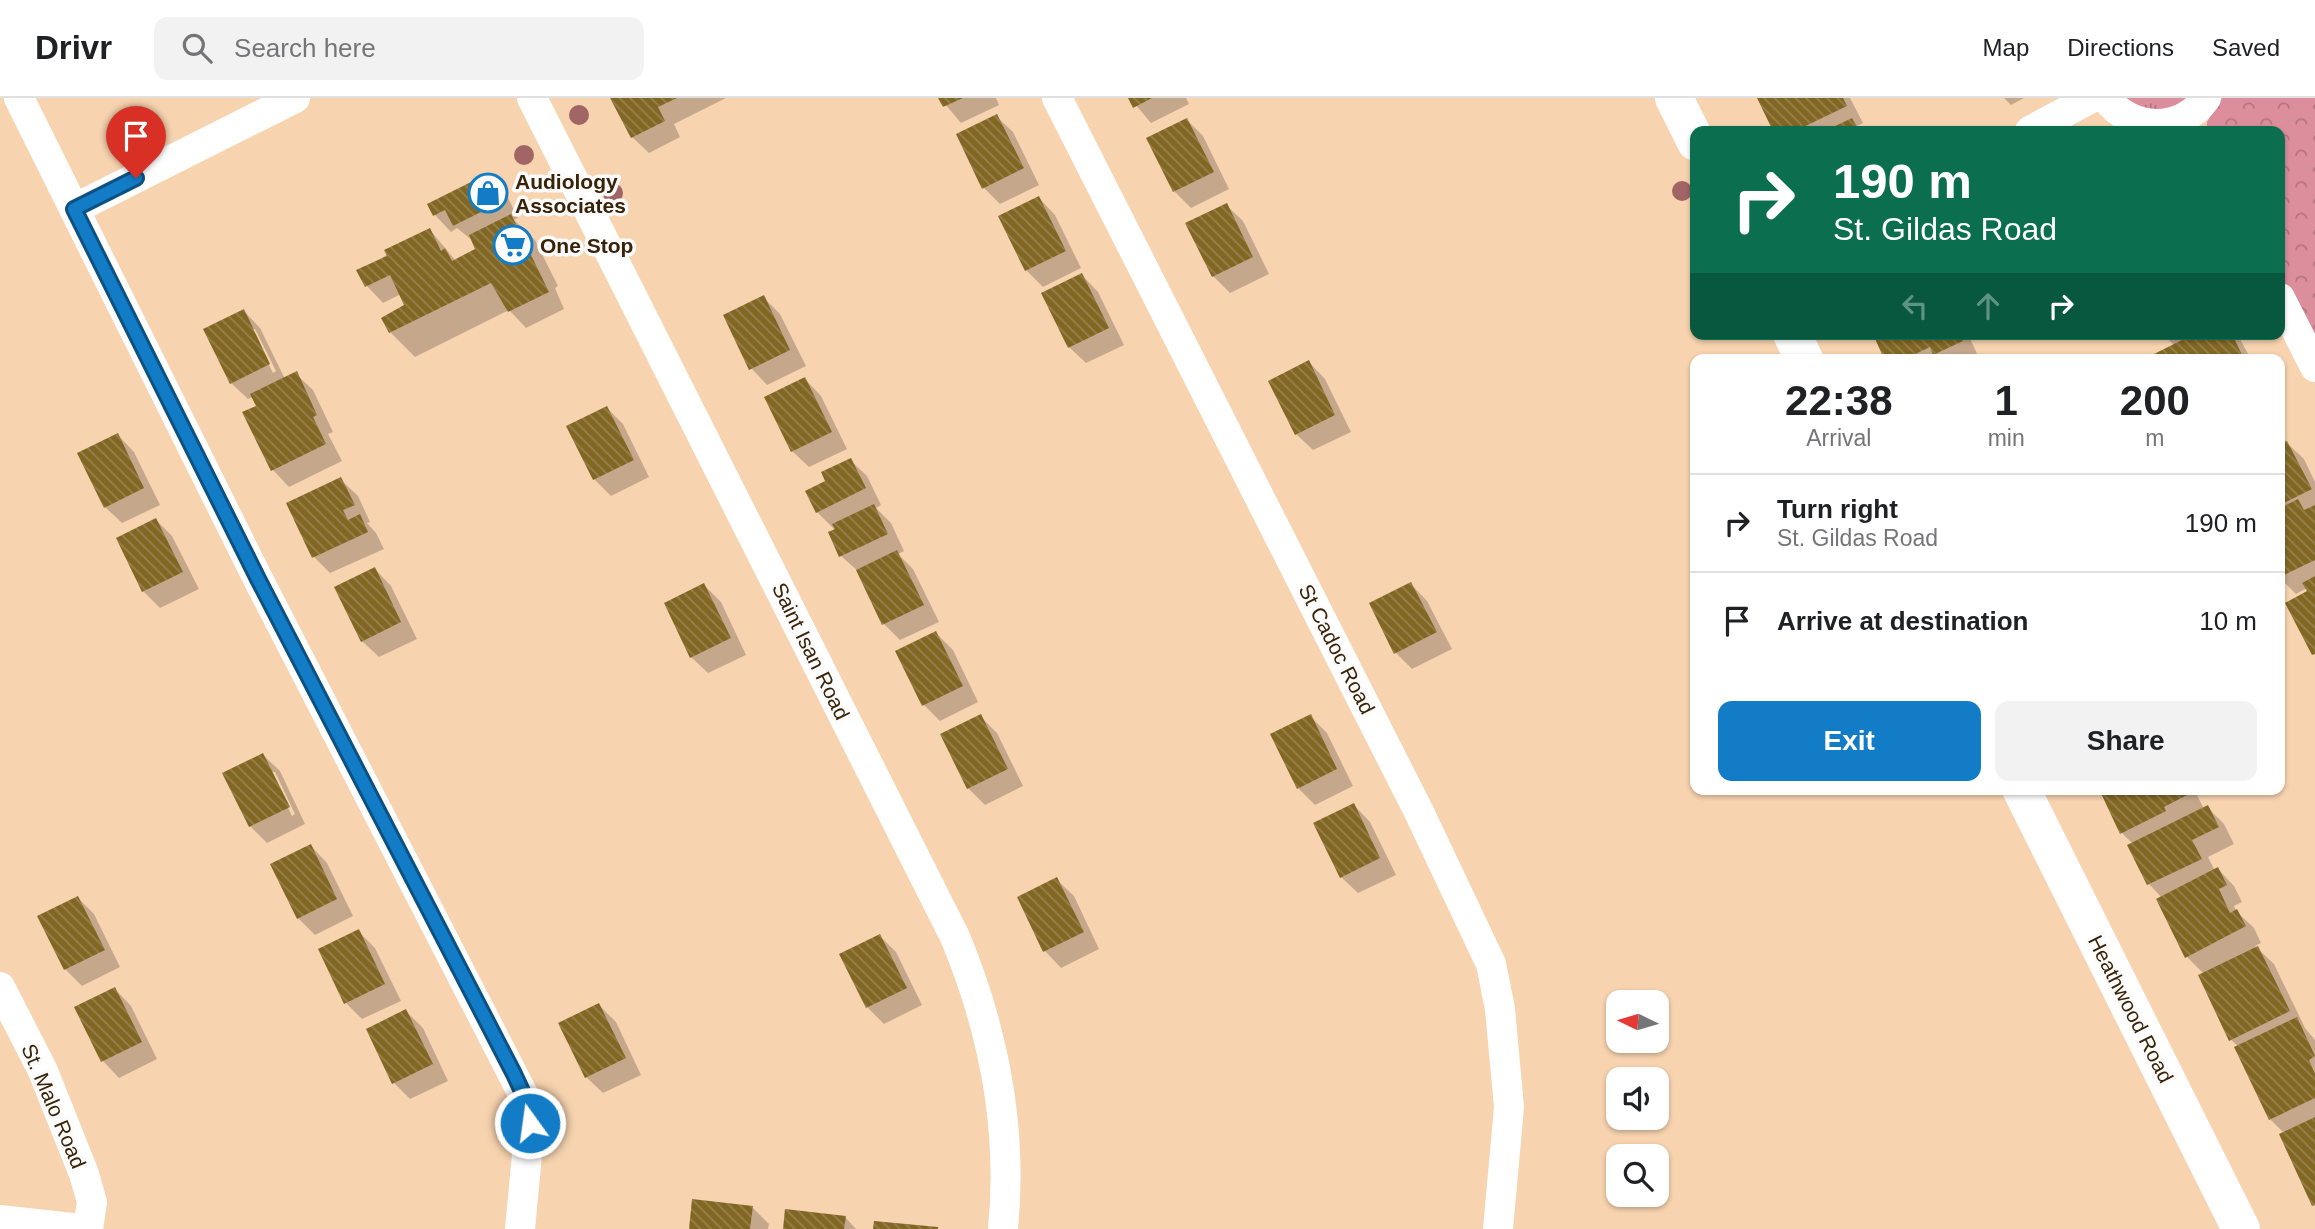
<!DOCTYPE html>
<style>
body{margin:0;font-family:Helvetica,sans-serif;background:#f2f2f2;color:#202124;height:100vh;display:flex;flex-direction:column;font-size:26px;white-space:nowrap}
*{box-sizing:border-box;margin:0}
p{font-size:23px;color:#757577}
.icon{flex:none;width:38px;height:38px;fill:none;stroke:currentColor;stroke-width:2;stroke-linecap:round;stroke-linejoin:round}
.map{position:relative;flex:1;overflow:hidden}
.details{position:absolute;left:1690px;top:256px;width:595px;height:441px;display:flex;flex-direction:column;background:#fff;border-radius:14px;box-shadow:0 2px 5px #0004}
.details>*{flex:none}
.banner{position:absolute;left:1690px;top:28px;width:595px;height:214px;border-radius:14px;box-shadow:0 2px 5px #0004;background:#0b6e4f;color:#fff;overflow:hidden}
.needle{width:46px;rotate:275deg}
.controls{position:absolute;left:1606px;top:892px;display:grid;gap:14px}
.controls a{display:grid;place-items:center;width:63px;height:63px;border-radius:14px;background:#fff;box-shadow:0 2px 5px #0004;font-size:35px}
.pin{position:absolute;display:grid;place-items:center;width:60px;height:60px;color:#fff;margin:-72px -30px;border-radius:50% 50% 50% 0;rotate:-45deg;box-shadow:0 0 7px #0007}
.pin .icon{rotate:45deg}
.me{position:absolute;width:77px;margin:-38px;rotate:346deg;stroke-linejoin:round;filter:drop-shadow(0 0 5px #0008)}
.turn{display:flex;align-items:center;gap:24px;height:147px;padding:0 28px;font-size:32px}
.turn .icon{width:91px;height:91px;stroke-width:2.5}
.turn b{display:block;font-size:49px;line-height:60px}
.lanes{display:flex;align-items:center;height:66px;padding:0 28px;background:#0003;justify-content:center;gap:35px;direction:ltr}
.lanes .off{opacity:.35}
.eta{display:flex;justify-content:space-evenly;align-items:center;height:119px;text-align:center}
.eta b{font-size:42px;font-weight:600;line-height:49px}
.action{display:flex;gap:14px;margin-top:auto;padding:14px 28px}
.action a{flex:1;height:80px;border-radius:14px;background:#127cc6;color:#fff;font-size:28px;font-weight:600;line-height:80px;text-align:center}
.action a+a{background:#f2f2f2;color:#202124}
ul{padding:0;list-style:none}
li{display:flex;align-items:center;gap:21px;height:98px;padding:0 28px;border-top:2px solid #e0e0e0}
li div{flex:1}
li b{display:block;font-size:26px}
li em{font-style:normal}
header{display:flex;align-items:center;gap:42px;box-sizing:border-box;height:98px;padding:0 35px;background:#fff;border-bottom:2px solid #e0e0e0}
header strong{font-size:33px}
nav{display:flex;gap:38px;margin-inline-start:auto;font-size:24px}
.search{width:490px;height:63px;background:#f2f2f2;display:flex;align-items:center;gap:18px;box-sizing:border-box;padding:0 24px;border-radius:14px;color:#757577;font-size:26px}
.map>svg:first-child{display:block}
.grass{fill:url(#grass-tufts)}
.park{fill:url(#park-crowns)}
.shadow{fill:#0003;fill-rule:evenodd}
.building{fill:url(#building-back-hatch)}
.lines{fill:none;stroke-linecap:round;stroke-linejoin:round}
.street{stroke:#fff;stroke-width:30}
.secondary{stroke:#fff;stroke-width:38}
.tree{fill:#a06564}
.route-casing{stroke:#0c5181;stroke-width:18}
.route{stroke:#127cc6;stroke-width:12}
.labels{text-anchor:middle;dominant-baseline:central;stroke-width:7;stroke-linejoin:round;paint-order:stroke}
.poi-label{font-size:21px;font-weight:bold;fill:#392308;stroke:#fbfbfb;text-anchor:start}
.street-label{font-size:21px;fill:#392308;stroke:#fbfbfb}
</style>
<header>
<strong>Drivr</strong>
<div class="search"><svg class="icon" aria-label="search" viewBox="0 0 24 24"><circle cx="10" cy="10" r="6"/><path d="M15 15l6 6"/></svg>Search here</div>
<nav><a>Map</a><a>Directions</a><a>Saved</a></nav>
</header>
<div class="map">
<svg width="2315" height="1131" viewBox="0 0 2315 1131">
<defs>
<pattern id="grass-tufts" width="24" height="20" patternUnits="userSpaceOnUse" patternTransform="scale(1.75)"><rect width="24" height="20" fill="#dd8e9d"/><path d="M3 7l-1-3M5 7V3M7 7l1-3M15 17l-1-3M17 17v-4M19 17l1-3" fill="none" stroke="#b4747e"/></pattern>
<pattern id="park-crowns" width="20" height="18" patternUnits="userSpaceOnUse" patternTransform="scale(1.75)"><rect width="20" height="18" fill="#dd8e9d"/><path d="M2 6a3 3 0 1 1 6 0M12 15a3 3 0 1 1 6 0" fill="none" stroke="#b4747e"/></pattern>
<pattern id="building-back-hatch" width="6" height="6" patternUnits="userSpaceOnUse" patternTransform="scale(1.75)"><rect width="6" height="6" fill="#826723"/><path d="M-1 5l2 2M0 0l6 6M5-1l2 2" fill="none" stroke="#96814f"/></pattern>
</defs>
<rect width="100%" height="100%" fill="#f7d3af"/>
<path class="grass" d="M2125 0H2189C2168 14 2146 17 2125 0Z"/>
<path class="park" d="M2222 0H2315V248L2280 180V33H2207V24Z"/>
<path class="shadow" d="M613 0H726L674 26 680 39 649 55 632 39Z
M940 0H996L999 7 961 25Z
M1130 0H1186L1189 6 1151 25Z
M1759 0H1850L1863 25 1857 28 1863 33H1775Z
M2004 0H2024L2011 7Z
M996 18 1013 34 1039 87 1000 106 984 90Z
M1187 22 1203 38 1229 91 1191 110 1174 93Z
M489 77 505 94 518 120 514 122 535 142 558 188 555 190 564 211 526 230 509 212 415 259 390 234 383 221 407 207 401 196 383 205 367 188 359 173 430 132 456 163 478 152 473 143 457 130 451 134 435 117Z
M1039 100 1055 117 1081 170 1043 189 1026 172Z
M1226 107 1243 123 1269 176 1230 195 1213 178Z
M1082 177 1098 194 1124 247 1086 265 1069 249Z
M763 199 780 216 806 268 767 287 751 270Z
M244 213 260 230 285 281 296 276 313 292 333 334 328 336 342 363 289 389 273 372 245 315 258 309 253 299 248 301 231 285ZM251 231H255L276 273 273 275Z
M1874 236H1968L1979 260 1885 261Z
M2163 236H2237L2251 261H2151L2175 248Z
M1309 264 1325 281 1351 334 1313 352 1296 336Z
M805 281 821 298 847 351 809 369 792 353Z
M607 310 623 326 649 379 611 398 594 381Z
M2280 331 2287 345 2304 361 2315 384V557L2310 494 2307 490 2296 496 2280 480Z
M118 337 134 354 160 407 122 425 105 409Z
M850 362 867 378 881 407 876 410 891 425 904 453 898 456 913 471 939 524 900 542 884 526 859 474 841 458 836 433 817 414 807 394 828 384Z
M341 382 358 398 370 424 367 425 376 435 384 451 330 475 314 459Z
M156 422 172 438 199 491 160 510 143 493 118 441Z
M375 471 391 488 417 541 379 559 362 543Z
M1411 486 1427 503 1452 551 1412 571 1396 555Z
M704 487 721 504 746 557 708 575 691 559Z
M936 535 953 552 978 604 940 623 923 606Z
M981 619 997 635 1023 688 985 707 968 690Z
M1311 619 1327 635 1353 688 1315 707 1298 690Z
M263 657 280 673 305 726 267 745 250 728ZM271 674H275L295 716 292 718Z
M2100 691H2194L2204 711 2207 709 2224 726 2234 746 2208 759 2215 773 2218 771 2234 788 2242 804 2234 808 2236 813 2254 830 2261 845 2255 848 2274 866 2305 930 2315 942V1108L2285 1036 2270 1021 2239 949 2231 942 2204 876 2187 859 2162 800 2149 786 2133 746 2122 735Z
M1354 707 1370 724 1396 777 1358 795 1341 779Z
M311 748 327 765 353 818 315 837 298 820Z
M1057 782 1074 798 1099 851 1061 870 1045 853Z
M78 800 94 816 120 869 82 888 65 871 40 819Z
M358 833 375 850 401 903 362 921 346 905Z
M880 838 896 854 922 907 884 926 867 909Z
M115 891 131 908 157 961 119 980 103 963Z
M599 907 616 924 641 977 603 995 586 979Z
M406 913 423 930 448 983 410 1001 394 985Z
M752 1109 769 1126 768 1131H691Z
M845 1119 856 1131H785Z"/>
<path class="building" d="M610 0H677L658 9 665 23 631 40Z
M938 0H963L943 9Z
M1128 0H1152L1133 10Z
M1757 0H1843L1847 8 1795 33H1773Z
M997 16 1024 70 982 91 956 36Z
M1187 20 1214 74 1173 94 1146 40Z
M1852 20 1859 33H1825Z
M489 75 503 103 453 128 445 112 433 118 427 106Z
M1039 98 1066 153 1025 173 998 118Z
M1227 105 1253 159 1212 179 1185 125Z
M511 116 549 194 508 214 491 185 389 235 381 220 404 207 390 177 365 189 356 172 387 158 384 152 430 130 441 153 445 150 452 163 475 151 469 137Z
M1082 175 1109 230 1068 250 1041 195Z
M764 197 790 252 749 272 723 217Z
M244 211 270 266 230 286 203 231Z
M1873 236H1960L1963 243 1933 257 1930 249 1905 261H1884Z
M2194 236H2232L2244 261H2150L2148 259Z
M1309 262 1335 317 1295 337 1268 283Z
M297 273 317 317 313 319 326 346 271 373 242 314 256 308 250 296Z
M805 279 832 334 791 354 764 299Z
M607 308 634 362 593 382 566 328Z
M118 335 144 390 104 410 77 355Z
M2287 343 2312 391 2280 407V346Z
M851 360 866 390 816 415 805 393 825 383 821 374Z
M341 379 355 407 343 412 348 422 360 416 368 434 312 460 286 405Z
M2298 401 2304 412 2315 407V462L2280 479V410Z
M874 406 888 436 839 459 828 434 835 431 832 426Z
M156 420 183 474 142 494 116 440Z
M897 452 924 507 882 527 856 472Z
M375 469 401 524 361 544 334 489Z
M2315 478V556L2312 557 2285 505 2307 493 2302 485Z
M1411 484 1437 534 1394 556 1369 505Z
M704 485 731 540 690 560 664 505Z
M936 533 963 588 922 608 895 553Z
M981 616 1008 671 967 691 940 636Z
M1311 616 1337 671 1297 691 1270 636Z
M263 655 290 709 249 729 222 675Z
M2099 691H2187L2189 696 2164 709 2166 713 2120 736Z
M1354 705 1380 760 1340 780 1313 725Z
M2208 707 2219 729 2192 742 2202 761 2147 787 2127 747Z
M311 746 337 801 297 821 270 766Z
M2218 769 2227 787 2219 791 2230 815 2237 811 2246 828 2185 860 2156 801Z
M1057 779 1084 834 1043 854 1017 799Z
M78 798 105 852 64 872 37 818Z
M359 831 385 886 344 906 318 851Z
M880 836 907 890 866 910 839 856Z
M2258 848 2290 913 2229 943 2198 877Z
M115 889 142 944 101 964 74 909Z
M599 905 626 960 585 980 558 925Z
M406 911 433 966 392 986 366 931Z
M2297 919 2315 958 2309 962 2315 976V1000L2269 1022 2234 949Z
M2315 1019V1107L2312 1108 2279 1036Z
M692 1101 753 1108 750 1131H689Z
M785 1111 846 1118 844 1131H783Z
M874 1123 938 1129V1131H873Z"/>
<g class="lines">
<path class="street" d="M19 0 258 481 527 1004 530 1025 520 1131
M532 0 955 839C994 933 1013 1030 1003 1131
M1057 0 1419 714 1491 866 1500 911 1509 1009 1498 1131
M2106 0C2131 34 2182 35 2206 0
M2030 33 2091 0
M74 111 295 0
M2280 200 2315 269
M0 889 43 973 84 1076 92 1104 88 1131
M0 1122 81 1131"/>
<path class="secondary" d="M1674 0 1696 44
M1792 236 1804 261
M2021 691 2241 1131"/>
</g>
<g class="tree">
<circle cx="579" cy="17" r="10"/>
<circle cx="524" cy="57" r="10"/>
<circle cx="1682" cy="93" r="10"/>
<circle cx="613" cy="95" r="10"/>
</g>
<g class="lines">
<defs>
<path id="route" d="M136 80 74 111 258 481 514 976 527 1004 530 1025"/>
</defs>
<use href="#route" class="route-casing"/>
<use href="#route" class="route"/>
</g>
<defs>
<symbol id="shop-ring" viewBox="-11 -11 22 22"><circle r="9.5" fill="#fbfbfb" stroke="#127cc6" stroke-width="1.5"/><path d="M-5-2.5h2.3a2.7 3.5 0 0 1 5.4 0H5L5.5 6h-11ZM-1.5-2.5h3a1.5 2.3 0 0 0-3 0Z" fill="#127cc6"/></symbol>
<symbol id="supermarket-ring" viewBox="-11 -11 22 22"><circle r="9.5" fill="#fbfbfb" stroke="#127cc6" stroke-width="1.5"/><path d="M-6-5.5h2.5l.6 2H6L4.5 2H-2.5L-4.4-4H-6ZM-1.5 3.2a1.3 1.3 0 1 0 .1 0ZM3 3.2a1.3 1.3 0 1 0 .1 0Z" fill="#127cc6"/></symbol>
</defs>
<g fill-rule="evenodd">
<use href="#shop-ring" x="466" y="73" width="44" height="44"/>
<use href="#supermarket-ring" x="491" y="125" width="44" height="44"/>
</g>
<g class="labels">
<g class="poi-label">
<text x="515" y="83">Audiology<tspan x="515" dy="24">Associates</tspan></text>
<text x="540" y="147">One Stop</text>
</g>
<g class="street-label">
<text transform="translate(1337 551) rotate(63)">St Cadoc Road</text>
<text transform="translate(811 553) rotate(64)">Saint Isan Road</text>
<text transform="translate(2131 911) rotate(63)">Heathwood Road</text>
<text transform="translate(54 1008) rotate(67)">St. Malo Road</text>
</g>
</g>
</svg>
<div class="controls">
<a><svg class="needle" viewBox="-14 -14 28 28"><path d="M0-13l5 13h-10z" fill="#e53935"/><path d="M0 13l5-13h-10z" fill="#757577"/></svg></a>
<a><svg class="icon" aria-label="sound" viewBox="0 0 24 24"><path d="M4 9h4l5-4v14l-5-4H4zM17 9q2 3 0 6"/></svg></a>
<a><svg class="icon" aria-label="search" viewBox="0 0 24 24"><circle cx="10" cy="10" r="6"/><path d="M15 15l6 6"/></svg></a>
</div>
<div class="pin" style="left:136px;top:80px;background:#d93025"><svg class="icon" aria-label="arrive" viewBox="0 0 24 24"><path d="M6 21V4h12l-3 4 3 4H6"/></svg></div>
<svg class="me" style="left:530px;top:1025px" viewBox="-20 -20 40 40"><circle r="17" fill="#127cc6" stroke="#fff" stroke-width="3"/><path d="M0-11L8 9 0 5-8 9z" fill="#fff"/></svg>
<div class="banner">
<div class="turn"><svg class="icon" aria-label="right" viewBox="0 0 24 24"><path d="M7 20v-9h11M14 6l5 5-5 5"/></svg><div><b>190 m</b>St. Gildas Road</div></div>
<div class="lanes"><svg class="icon off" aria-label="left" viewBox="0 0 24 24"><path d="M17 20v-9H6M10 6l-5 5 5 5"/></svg><svg class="icon off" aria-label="ahead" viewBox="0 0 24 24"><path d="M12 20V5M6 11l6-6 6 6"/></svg><svg class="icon" aria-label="right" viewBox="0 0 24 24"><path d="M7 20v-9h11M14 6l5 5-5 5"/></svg></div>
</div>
<section class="details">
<div class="eta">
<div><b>22:38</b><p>Arrival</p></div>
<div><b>1</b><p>min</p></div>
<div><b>200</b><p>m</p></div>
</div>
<ul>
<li><svg class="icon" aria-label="right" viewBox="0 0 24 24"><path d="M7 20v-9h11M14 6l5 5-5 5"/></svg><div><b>Turn right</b><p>St. Gildas Road</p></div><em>190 m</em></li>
<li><svg class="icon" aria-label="arrive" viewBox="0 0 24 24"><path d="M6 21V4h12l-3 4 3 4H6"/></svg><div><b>Arrive at destination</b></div><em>10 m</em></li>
</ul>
<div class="action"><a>Exit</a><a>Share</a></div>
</section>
</div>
